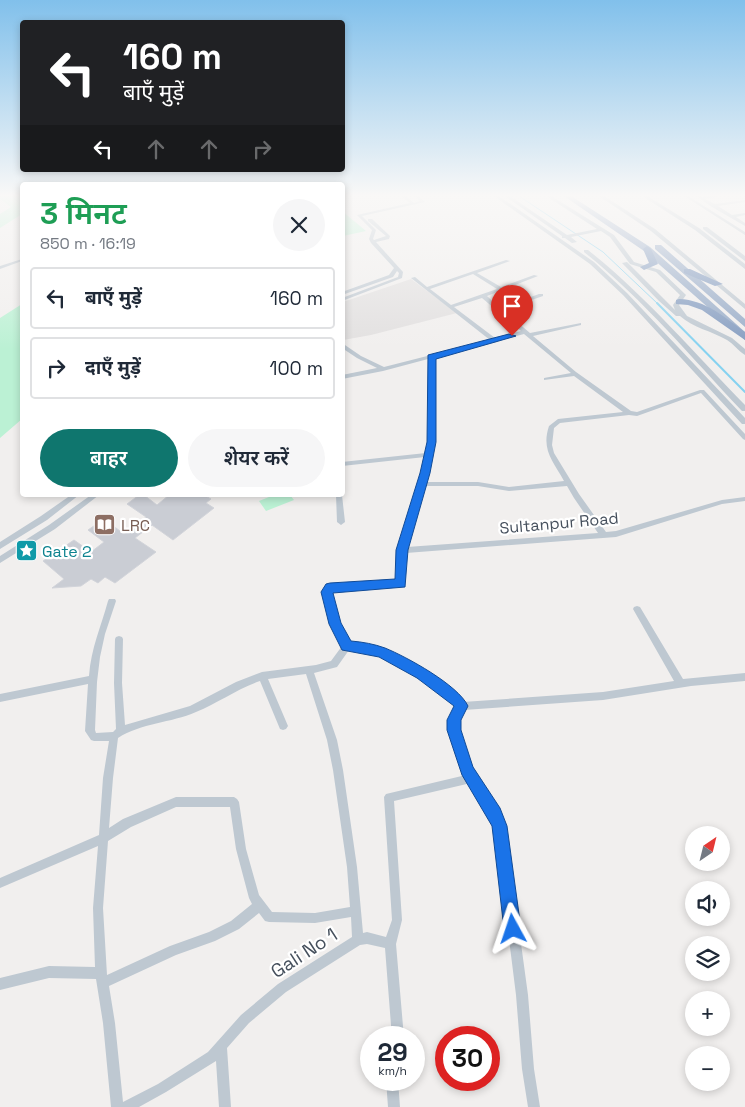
<!DOCTYPE html>
<html lang="hi">
<meta charset="utf-8">
<style>
body{margin:0;font-family:"Space Grotesk","Noto Sans Devanagari",sans-serif;background:#f6f6f7;color:#1f2937;height:100vh;display:flex;flex-direction:column;font-size:19px;white-space:nowrap}
*{box-sizing:border-box;margin:0}
p{font-size:16px;color:#747a83}
.icon{flex:none;width:28px;height:28px;fill:none;stroke:currentColor;stroke-width:2;stroke-linecap:round;stroke-linejoin:round}
.map{position:relative;flex:1;overflow:hidden}
.details{position:absolute;left:20px;top:182px;width:325px;height:315px;display:flex;flex-direction:column;background:#fff;border-radius:5px;box-shadow:0 2px 8px #0003}
.details>*{flex:none}
.guide{position:absolute;left:20px;top:20px;width:325px;height:152px;border-radius:5px;box-shadow:0 2px 8px #0003;background:#202124;color:#fff;overflow:hidden}
.needle{width:32px;rotate:35deg}
.tools{position:absolute;left:685px;top:826px;display:grid;gap:10px}
.tools a{display:grid;place-items:center;width:45px;height:45px;border-radius:50%;background:#fff;box-shadow:0 2px 8px #0003;font-size:25px}
.speed{position:absolute;left:360px;top:1026px;display:flex;gap:10px;font-size:25px;font-weight:700;text-align:center}
.speed>*{display:grid;place-content:center;width:65px;height:65px;border-radius:50%;background:#fff;box-shadow:0 2px 8px #0003;line-height:1}
.speed small{font-size:12px;font-weight:400}
.speed .limit{border:8px solid #d22;background:#fff;color:#111}
.pin{position:absolute;display:grid;place-items:center;width:42px;height:42px;color:#fff;margin:-51px -21px;border-radius:50% 50% 50% 0;rotate:-45deg;box-shadow:0 0 5px #0007}
.pin .icon{rotate:45deg}
.me{position:absolute;width:55px;margin:-28px;rotate:355deg;stroke-linejoin:round;filter:drop-shadow(0 0 4px #0008)}
.turn{display:flex;align-items:center;gap:18px;height:105px;padding:0 20px;font-size:22px}
.turn .icon{width:65px;height:65px;stroke-width:2.5}
.turn b{display:block;font-size:35px;line-height:42px}
.lanes{display:flex;align-items:center;height:48px;padding:0 20px;background:#0003;justify-content:center;gap:25px;direction:ltr}
.lanes .off{opacity:.35}
.round{display:grid;place-items:center;flex:none;width:52px;height:52px;border-radius:26px;background:#f6f6f7}
.headline{display:flex;align-items:center;justify-content:space-between;height:85px;padding:0 20px}
h1{font-size:30px;font-weight:600;line-height:38px;color:#1e9e55}
.primary-button{display:flex;gap:10px;margin-top:auto;padding:10px 20px}
.primary-button a{flex:1;height:58px;border-radius:30px;background:#0f766e;color:#fff;font-size:20px;font-weight:600;line-height:58px;text-align:center}
.primary-button a+a{background:#f6f6f7;color:#1f2937}
ul{padding:0;list-style:none}
li{display:flex;align-items:center;gap:15px;height:62px;margin:0 10px 8px;padding:0 10px;border:2px solid #e0e1e3;border-radius:5px}
li div{flex:1}
li b{display:block;font-size:19px}
li em{font-style:normal}
.map>svg:first-child{display:block}
.education{fill:#e2e0e0}
.green{fill:#bbf1d4}
.lines{fill:none;stroke-linecap:round;stroke-linejoin:round}
.stream-far1{stroke:#86d2f0;stroke-width:1}
.stream{stroke:#86d2f0;stroke-width:2}
.building{fill:#cacdd4;stroke:#d2d4da}
.minor{fill:#bec8d1;fill-rule:evenodd}
.tertiary{fill:#bec8d1;fill-rule:evenodd}
.trunk{fill:#98acc8;fill-rule:evenodd}
.motorway{fill:#849cc0;fill-rule:evenodd}
.route{fill:#1a73e8;stroke:#114b97}
.labels{text-anchor:middle;dominant-baseline:central;stroke-width:4.5;stroke-linejoin:round;paint-order:stroke}
.street-label{font-size:16px;fill:#46505d;stroke:#fff}
.education-label{font-size:16px;fill:#785e54;stroke:#fff;text-anchor:start}
.culture-label{font-size:16px;fill:#0d838f;stroke:#fff;text-anchor:start}
.near-street-label{font-size:19px;fill:#46505d;stroke:#fff}
</style>
<div class="map">
<svg width="745" height="1107" viewBox="0 0 745 1107">
<rect width="100%" height="100%" fill="#f1efee"/>
<path class="education" d="M411 279 457 313 371 335 343 340V302Z"/>
<path class="green" d="M0 194H22V214L0 228V214L11 207 0 199Z
M342 211 366 231 343 236Z
M22 304V419L0 438V318Z
M274 495H290L294 500 266 511 259 501Z"/>
<g class="lines">
<path class="stream-far1" d="M516 194 603 252 658 304"/>
<path class="stream" d="M657 303 745 392"/>
</g>
<path class="building" d="M139 495H144L157 505 169 495H204L211 499 206 503 214 508 173 540 152 525 135 538 156 552 115 583 105 577 98 583 91 579 81 586 52 588 64 579 43 561 74 540 91 552 104 542 88 530 104 519 124 534 146 517 127 504Z"/>
<g class="lines">
<path class="minor" d="M399 194H403L414 203 420 201 412 194H416L425 202 362 216 376 230 373 239 374 240 386 236 368 221V219H372L390 236 389 239 376 242 403 272 402 278 342 301V298L398 277 399 273 397 271 393 277 342 295V292L389 275 394 268 371 243 369 239 372 230 357 215 410 203Z
M681 194H685L745 232V235Z
M693 194H697L702 197 723 194H731L705 199 715 204 745 200V202L718 206 732 215 745 213V215L736 217 745 223V226L712 207Z
M22 259V261L0 269V266Z
M506 260 510 261 477 273 501 287 534 275 538 276 487 296 500 308 539 294H543V296L503 310 530 333 581 323V325L533 336 576 372 631 411 637 412 700 390H704L745 434V440L743 439 701 393 637 416 629 415 560 423 554 428 552 445 554 453 579 494 606 532 616 531 722 500 745 497V501L722 504 616 537 406 553V581L401 587 332 592 339 624 350 643C389 647 436 672 463 702L603 692 674 681 633 609 634 607 637 606 640 607 683 679 745 673V681L691 686 603 700 464 710 459 720 458 730 461 743 474 770 505 826 528 995 534 1069 540 1107H528L522 1069 516 995 495 827 471 783 394 801 402 920 396 944 404 1038H392L385 948 367 944 360 945 286 992 249 1023 227 1048 231 1107H219L216 1061 166 1092 139 1107H111L103 1023 96 979 49 978 0 990V978L49 966 95 967 93 908 98 846 0 888V878L99 835 103 778 109 741H94L91 740 85 731 88 684 0 702V694L89 676C91 648 101 627 108 601L109 599H115L116 601 105 634 100 657 97 682 95 730 96 733 113 732 116 729 114 683 115 639 116 637 119 636 122 637 123 639 122 683 125 725 190 706 236 682 262 672 316 665 331 661 342 646 331 624 323 589 324 587 327 586 396 582 398 580V550L425 457 342 466V462L426 453 429 442 428 359 383 371 342 379V375L377 368 357 358 342 348V343L361 356 384 367 490 340 411 278 415 277 427 287ZM473 274 497 289 451 305 430 289ZM482 298 521 331 495 338 454 307ZM524 334 571 373 544 378V380L574 376 623 412 558 419 549 426C541 450 553 461 564 481L509 487 478 482H426L435 442 434 358 497 342 498 341ZM424 486H478L509 491 567 486 574 498 598 533 407 547ZM349 650C387 653 431 678 456 707 441 731 455 752 466 775L386 794 384 797 392 920 386 937 367 932 363 933 357 867 343 770 337 740 314 673 337 667ZM306 674 327 740 333 770 347 867 350 907 315 913 272 912 259 895 246 849 239 802 237 799 234 797H176L123 819 109 828 113 778 118 738C141 723 171 723 196 712 218 703 237 689 260 681L280 729 283 730 286 729 288 726 268 679ZM176 807H230L236 849 249 898 252 904 231 921 209 932 170 946 107 975 103 908 108 841 131 827ZM259 913 265 921 269 922 315 923 351 917 352 937 278 984 241 1015 208 1052 158 1084 123 1102 115 1023 109 986 176 955 215 941 239 929Z
M71 495H79L47 520 0 549V542L41 516Z
M91 495H99L55 529 0 563V556L49 525Z
M336 495H342L345 522 341 525 337 522Z
M386 1080H398L400 1107H388Z"/>
<path class="tertiary" d="M491 194H496L594 262 627 293 745 418V424H742L623 295 590 264Z
M502 194H507L567 235 597 229 543 194H548L614 235 634 262 660 270 685 294 686 295 679 305 687 316 732 338 745 349V355C738 351 734 344 727 340 712 331 693 328 680 316H676L659 301 622 263 627 262 675 310 673 305 680 295 656 272 630 264 610 237 601 231 571 237 577 242 572 243 565 238H562V236Z
M596 194H601L655 229 745 304V309L651 231Z
M639 194H644L699 228 745 264V269L695 230Z
M703 227H707L745 256V261L703 229Z
M584 250H588C646 296 693 352 745 405V411H742C691 357 643 299 584 252Z"/>
<path class="trunk" d="M561 194H568L650 247 745 332V340L644 251Z
M655 245H661L745 319V327L655 249Z"/>
<path class="motorway" d="M647 246 651 249 658 264 644 270 640 267 649 263 643 249Z
M684 269H690L723 284 715 286 684 273Z
M679 299C706 300 724 317 745 332V340L702 310 688 305 676 304V300Z"/>
</g>
<linearGradient id="sky" x2="0" y2="1"><stop stop-color="#81c0eb"/><stop offset="0.56" stop-color="#f9f8f7"/><stop offset="1" stop-color="#f9f8f7" stop-opacity="0"/></linearGradient>
<rect width="745" height="349" fill="url(#sky)"/>
<path class="route" d="M509 334 516 336 436 359V442L430 473 408 550 405 587 333 593 341 623 351 641C363 642 374 644 385 648 407 657 458 685 468 706L461 720V730L473 767 500 808 507 826 521 929 519 935 513 937 507 935 504 929 492 826 462 775 447 730V720L454 706 417 678 379 657 342 650 329 624 321 592 326 584 330 583 395 579 396 550 420 473 427 442 428 355Z"/>
<defs>
<symbol id="library-square" viewBox="-11 -11 22 22"><rect x="-9" y="-9" width="18" height="18" rx="4" fill="#8d6e63" stroke="#fff"/><path d="M-6-4Q-3-5.5-.7-3.5V5Q-3 3-6 4ZM6-4Q3-5.5 .7-3.5V5Q3 3 6 4Z" fill="#fff"/></symbol>
<symbol id="sight-square" viewBox="-11 -11 22 22"><rect x="-9" y="-9" width="18" height="18" rx="4" fill="#0f9aa8" stroke="#fff"/><path d="M0-6L1.8-2.2L6-1.7L2.9 1.2L3.7 5.4L0 3.3L-3.7 5.4L-2.9 1.2L-6-1.7L-1.8-2.2Z" fill="#fff"/></symbol>
</defs>
<g fill-rule="evenodd">
<use href="#library-square" x="92" y="512" width="25" height="25"/>
<use href="#sight-square" x="14" y="538" width="25" height="25"/>
</g>
<g class="labels">
<g class="street-label">
<text transform="translate(559 523) rotate(-5)">Sultanpur Road</text>
</g>
<g class="education-label">
<text x="121" y="525">LRC</text>
</g>
<g class="culture-label">
<text x="42" y="551">Gate 2</text>
</g>
<g class="near-street-label">
<text transform="translate(304 953) rotate(-33)">Gali No 1</text>
</g>
</g>
</svg>
<div class="tools">
<a><svg class="needle" viewBox="-14 -14 28 28"><path d="M0-13l5 13h-10z" fill="#e53935"/><path d="M0 13l5-13h-10z" fill="#747a83"/></svg></a>
<a><svg class="icon" aria-label="sound" viewBox="0 0 24 24"><path d="M4 9h4l5-4v14l-5-4H4zM17 9q2 3 0 6"/></svg></a>
<a><svg class="icon" aria-label="layers" viewBox="0 0 24 24"><path d="M12 4l9 5-9 5-9-5zM3 14l9 5 9-5"/></svg></a>
<a>+</a>
<a>−</a>
</div>
<div class="speed"><div>29<small>km/h</small></div><div class="limit">30</div></div>
<div class="pin" style="left:512px;top:336px;background:#d93025"><svg class="icon" aria-label="arrive" viewBox="0 0 24 24"><path d="M6 21V4h12l-3 4 3 4H6"/></svg></div>
<svg class="me" style="left:513px;top:929px" viewBox="-20 -20 40 40"><path d="M0-17L14 15 0 8-14 15z" fill="#1a73e8" stroke="#fff" stroke-width="4"/></svg>
<div class="guide">
<div class="turn"><svg class="icon" aria-label="left" viewBox="0 0 24 24"><path d="M17 20v-9H6M10 6l-5 5 5 5"/></svg><div><b>160 m</b>बाएँ मुड़ें</div></div>
<div class="lanes"><svg class="icon" aria-label="left" viewBox="0 0 24 24"><path d="M17 20v-9H6M10 6l-5 5 5 5"/></svg><svg class="icon off" aria-label="ahead" viewBox="0 0 24 24"><path d="M12 20V5M6 11l6-6 6 6"/></svg><svg class="icon off" aria-label="ahead" viewBox="0 0 24 24"><path d="M12 20V5M6 11l6-6 6 6"/></svg><svg class="icon off" aria-label="right" viewBox="0 0 24 24"><path d="M7 20v-9h11M14 6l5 5-5 5"/></svg></div>
</div>
<section class="details">
<div class="headline"><div><h1>3 मिनट</h1><p>850 m · 16:19</p></div><a class="round"><svg class="icon" aria-label="close" viewBox="0 0 24 24"><path d="M6 6l12 12M18 6L6 18"/></svg></a></div>
<ul>
<li><svg class="icon" aria-label="left" viewBox="0 0 24 24"><path d="M17 20v-9H6M10 6l-5 5 5 5"/></svg><div><b>बाएँ मुड़ें</b></div><em>160 m</em></li>
<li><svg class="icon" aria-label="right" viewBox="0 0 24 24"><path d="M7 20v-9h11M14 6l5 5-5 5"/></svg><div><b>दाएँ मुड़ें</b></div><em>100 m</em></li>
</ul>
<div class="primary-button"><a>बाहर</a><a>शेयर करें</a></div>
</section>
</div>
